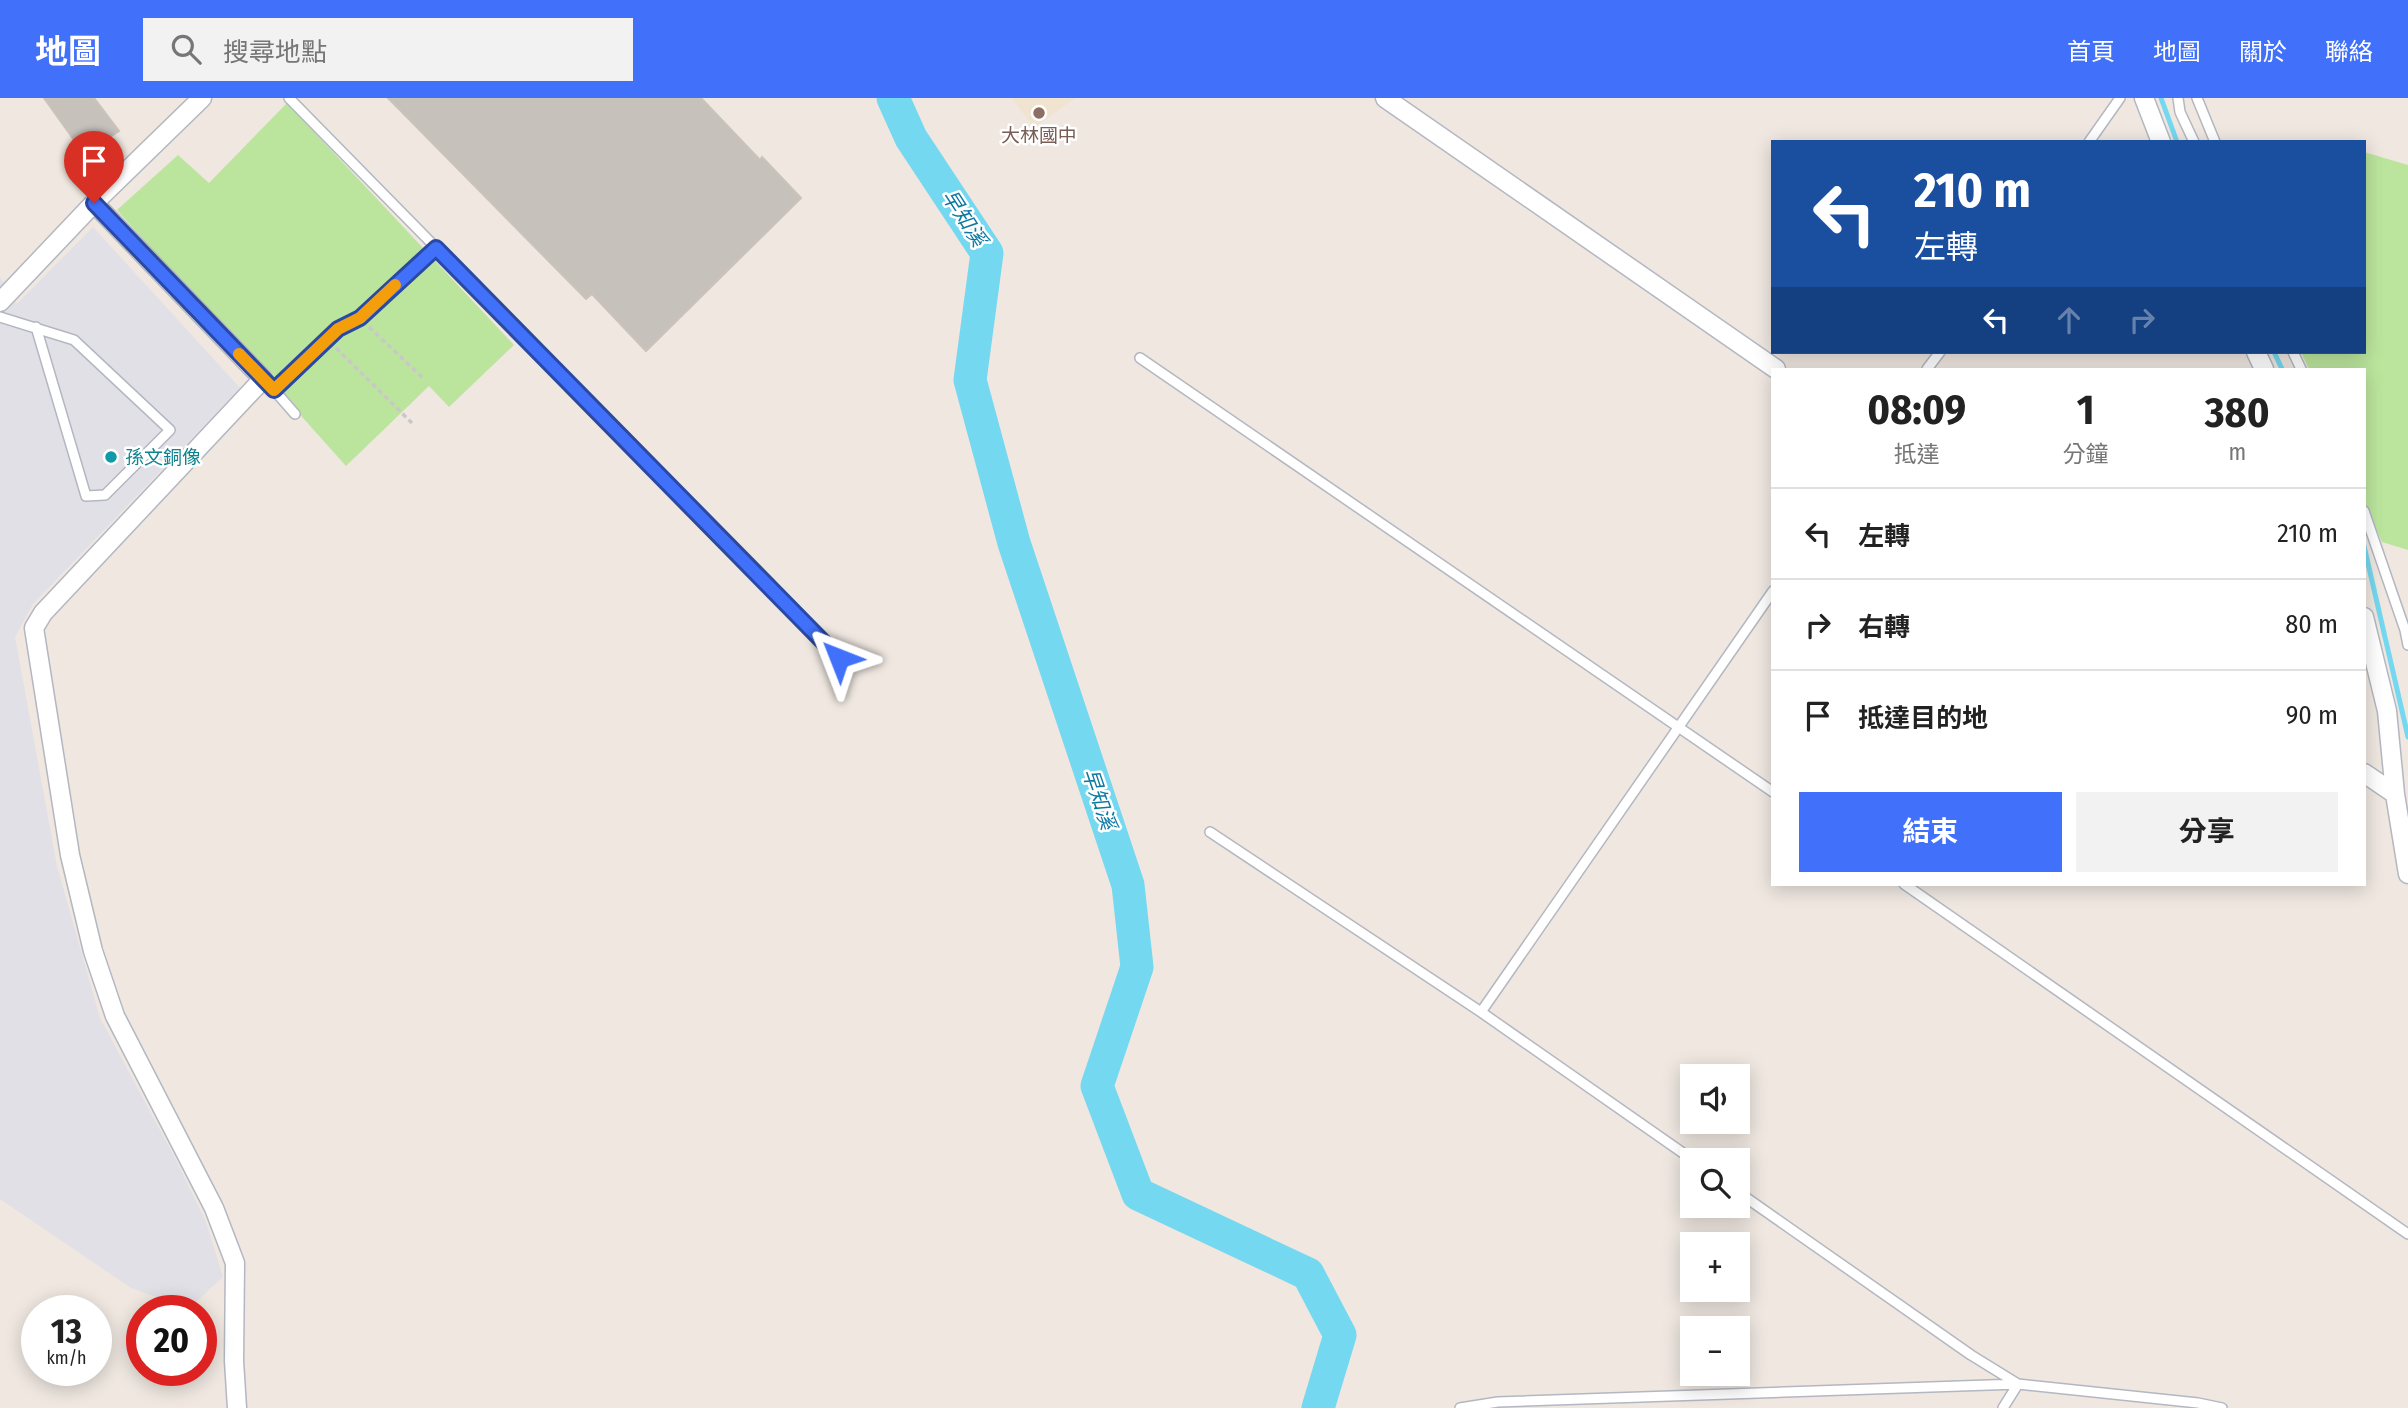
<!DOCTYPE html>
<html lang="zh-TW">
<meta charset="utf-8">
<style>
body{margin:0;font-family:"Fira Sans Condensed","Noto Sans TC",sans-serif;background:#f2f2f2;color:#222;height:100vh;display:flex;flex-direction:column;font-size:26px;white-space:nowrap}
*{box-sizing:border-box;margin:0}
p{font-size:23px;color:#767676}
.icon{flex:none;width:38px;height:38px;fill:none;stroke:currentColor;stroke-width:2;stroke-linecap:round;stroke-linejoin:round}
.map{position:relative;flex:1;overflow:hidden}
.sheet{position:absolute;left:1771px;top:270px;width:595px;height:518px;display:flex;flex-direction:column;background:#fff;border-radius:0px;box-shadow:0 4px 18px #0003}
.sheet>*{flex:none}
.banner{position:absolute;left:1771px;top:42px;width:595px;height:214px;border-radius:0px;box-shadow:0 4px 18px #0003;background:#1a4fa0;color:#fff;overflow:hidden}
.buttons{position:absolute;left:1680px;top:966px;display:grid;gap:14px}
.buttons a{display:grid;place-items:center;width:70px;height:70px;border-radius:0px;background:#fff;box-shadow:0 4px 18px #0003;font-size:35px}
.speed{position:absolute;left:21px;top:1197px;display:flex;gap:14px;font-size:35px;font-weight:700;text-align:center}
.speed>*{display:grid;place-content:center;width:91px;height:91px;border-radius:50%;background:#fff;box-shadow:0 4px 18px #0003;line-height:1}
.speed small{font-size:18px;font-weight:400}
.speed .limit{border:10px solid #d22;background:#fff;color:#111}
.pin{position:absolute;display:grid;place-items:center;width:60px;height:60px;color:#fff;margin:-72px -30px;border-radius:50% 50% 50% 0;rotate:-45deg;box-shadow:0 0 7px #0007}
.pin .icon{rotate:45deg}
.me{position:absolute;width:77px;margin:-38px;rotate:315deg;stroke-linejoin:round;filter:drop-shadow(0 0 5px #0008)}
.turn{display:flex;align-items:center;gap:24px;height:147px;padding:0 28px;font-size:32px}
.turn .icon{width:91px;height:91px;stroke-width:2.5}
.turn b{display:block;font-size:49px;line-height:60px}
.lanes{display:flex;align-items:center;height:66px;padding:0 28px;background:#0003;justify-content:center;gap:35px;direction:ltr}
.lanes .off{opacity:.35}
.eta{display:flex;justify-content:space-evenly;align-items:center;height:119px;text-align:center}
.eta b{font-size:42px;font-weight:700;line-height:49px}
.cta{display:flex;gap:14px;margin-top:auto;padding:14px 28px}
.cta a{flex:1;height:80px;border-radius:0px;background:#4171fb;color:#fff;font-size:28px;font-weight:700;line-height:80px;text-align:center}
.cta a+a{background:#f2f2f2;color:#222}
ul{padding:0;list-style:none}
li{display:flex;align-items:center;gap:21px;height:91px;padding:0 28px;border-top:2px solid #e0e0e0}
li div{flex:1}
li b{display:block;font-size:26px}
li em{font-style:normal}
header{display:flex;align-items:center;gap:42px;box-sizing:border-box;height:98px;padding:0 35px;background:#4171fb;color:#fff}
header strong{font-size:33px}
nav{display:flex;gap:38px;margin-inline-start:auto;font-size:24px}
.search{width:490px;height:63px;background:#f2f2f2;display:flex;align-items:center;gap:18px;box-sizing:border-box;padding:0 24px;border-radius:0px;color:#767676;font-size:26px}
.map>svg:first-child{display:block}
.industrial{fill:#e2e0e7}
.education{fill:#f0e3d0}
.green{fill:#bbe59d}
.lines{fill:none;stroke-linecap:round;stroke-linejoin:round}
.stream{stroke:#74d8f0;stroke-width:5}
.river{stroke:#74d8f0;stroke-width:33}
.building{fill:#c7c1bc;stroke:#cac3b9;stroke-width:2}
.lane-casing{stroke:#b3b7c1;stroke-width:12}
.street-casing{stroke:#b3b7c1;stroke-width:21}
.path{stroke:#c8c8c8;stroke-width:3.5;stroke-dasharray:5 3.5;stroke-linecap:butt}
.lane{stroke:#fff;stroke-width:9}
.street{stroke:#fff;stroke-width:18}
.route-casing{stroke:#2a49a3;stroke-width:18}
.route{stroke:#4171fb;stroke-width:12}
.slow{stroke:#f59e0b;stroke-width:12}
.education-dot{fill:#8d6e63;stroke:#fff;stroke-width:2.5}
.culture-dot{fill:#0f9aa8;stroke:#fff;stroke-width:2.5}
.labels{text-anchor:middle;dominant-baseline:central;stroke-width:5;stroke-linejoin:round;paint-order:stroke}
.education-label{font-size:19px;fill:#785e54;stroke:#fff}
.culture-label{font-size:19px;fill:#0d838f;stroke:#fff;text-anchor:start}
.water-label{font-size:21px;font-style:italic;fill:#0d79a2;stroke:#fff}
</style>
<header>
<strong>地圖</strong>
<div class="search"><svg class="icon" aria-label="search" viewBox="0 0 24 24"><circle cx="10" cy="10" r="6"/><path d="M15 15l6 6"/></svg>搜尋地點</div>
<nav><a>首頁</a><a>地圖</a><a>關於</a><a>聯絡</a></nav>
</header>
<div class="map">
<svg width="2408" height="1310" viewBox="0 0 2408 1310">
<rect width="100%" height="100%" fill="#efe7e0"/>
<path class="industrial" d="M93 129 240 290 33 506 15 539 57 768 100 920 176 1062 206 1124 223 1179 188 1211 131 1190 0 1101V179L17 206Z"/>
<path class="education" d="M1012 0H1075L1034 30Z"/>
<path class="green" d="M287 5 514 247 449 309 429 288 346 368 117 112 178 57 209 85Z
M2364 54 2408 67V452L2382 444 2364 403V271H2309L2301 254H2364Z"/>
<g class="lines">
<path class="stream" d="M2161 0 2177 44
M2274 254 2282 271
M2364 448 2408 639"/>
<path class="river" d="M893 0 911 40 987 155 970 282 1014 445 1128 787 1137 869 1097 988 1138 1096 1308 1176 1340 1237 1318 1310"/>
</g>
<path class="building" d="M44 0H94L119 33 84 56Z
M388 0H701L760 62 762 59 801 100 646 253 592 196 586 201Z"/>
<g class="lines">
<defs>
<path id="lane" d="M289 0 839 560
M2178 0 2180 14 2194 44
M2197 0 2215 44
M2089 44 2120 0
M0 219 74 242 170 332 105 397 86 398 36 229
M2293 254 2301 271
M1140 260 1773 694
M1927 271 1940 254
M263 281 274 292 338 231 360 220 436 150
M274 292 295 316
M2364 413 2405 532 2408 547
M1210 734 1481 914 1693 1062
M1904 786 2408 1136
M1481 914 1773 493
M1738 1094 1971 1257 2018 1286 2198 1305 2222 1310
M1460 1310 1498 1304 2018 1286
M2003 1310 2018 1286"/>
<path id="street" d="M1385 0 1776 271
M2144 0 2161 44
M94 105 263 281 43 515 34 530 70 757 93 853 115 918 214 1110 235 1165 234 1263 237 1310
M0 204 94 105 202 0
M2256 254 2264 271
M2364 519 2387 613 2395 696 2408 776
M2364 675 2395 696"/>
</defs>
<use href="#lane" class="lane-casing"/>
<use href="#street" class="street-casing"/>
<path class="path" d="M369 229 423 280
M336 250 412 325"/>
<use href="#lane" class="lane"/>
<use href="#street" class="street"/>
</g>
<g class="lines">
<defs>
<path id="route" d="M94 105 274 292 338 231 360 220 436 150 839 560"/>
</defs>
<use href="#route" class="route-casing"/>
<use href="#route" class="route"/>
<path class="slow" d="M239 256 274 292 338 231 360 220 395 187"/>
</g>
<circle class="education-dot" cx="1039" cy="15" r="7"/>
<circle class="culture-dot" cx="111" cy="359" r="7"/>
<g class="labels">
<g class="education-label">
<text x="1039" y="37">大林國中</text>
</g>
<g class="culture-label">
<text x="125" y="359">孫文銅像</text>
</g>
<g class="water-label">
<text transform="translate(964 120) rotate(57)">早知溪</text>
<text transform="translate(1099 701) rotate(71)">早知溪</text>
</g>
</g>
</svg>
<div class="buttons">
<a><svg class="icon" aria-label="sound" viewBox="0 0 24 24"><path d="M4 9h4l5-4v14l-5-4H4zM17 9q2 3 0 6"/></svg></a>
<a><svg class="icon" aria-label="search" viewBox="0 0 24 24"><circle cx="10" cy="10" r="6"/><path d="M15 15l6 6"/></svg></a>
<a>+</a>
<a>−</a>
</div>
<div class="speed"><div>13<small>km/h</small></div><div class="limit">20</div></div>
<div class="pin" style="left:94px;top:105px;background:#d93025"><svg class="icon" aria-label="arrive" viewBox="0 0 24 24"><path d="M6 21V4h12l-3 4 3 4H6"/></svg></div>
<svg class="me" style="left:839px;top:560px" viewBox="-20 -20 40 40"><path d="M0-17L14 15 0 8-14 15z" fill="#4171fb" stroke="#fff" stroke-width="4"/></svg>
<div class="banner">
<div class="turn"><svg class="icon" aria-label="left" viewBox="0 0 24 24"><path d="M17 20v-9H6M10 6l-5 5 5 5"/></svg><div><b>210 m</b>左轉</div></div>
<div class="lanes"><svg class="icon" aria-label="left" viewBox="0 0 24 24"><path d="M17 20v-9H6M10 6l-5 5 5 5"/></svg><svg class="icon off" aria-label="ahead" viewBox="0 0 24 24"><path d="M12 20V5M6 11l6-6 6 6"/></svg><svg class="icon off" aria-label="right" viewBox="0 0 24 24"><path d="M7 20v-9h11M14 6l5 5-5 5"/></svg></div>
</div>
<section class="sheet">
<div class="eta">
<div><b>08:09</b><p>抵達</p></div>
<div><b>1</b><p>分鐘</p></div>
<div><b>380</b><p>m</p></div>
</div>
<ul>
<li><svg class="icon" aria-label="left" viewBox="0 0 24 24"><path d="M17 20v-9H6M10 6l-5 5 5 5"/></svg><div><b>左轉</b></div><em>210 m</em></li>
<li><svg class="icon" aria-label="right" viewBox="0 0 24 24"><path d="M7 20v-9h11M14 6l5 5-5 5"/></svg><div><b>右轉</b></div><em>80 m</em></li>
<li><svg class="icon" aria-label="arrive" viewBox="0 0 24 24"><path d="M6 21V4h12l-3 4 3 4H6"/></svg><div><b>抵達目的地</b></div><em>90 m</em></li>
</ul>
<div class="cta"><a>結束</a><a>分享</a></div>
</section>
</div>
